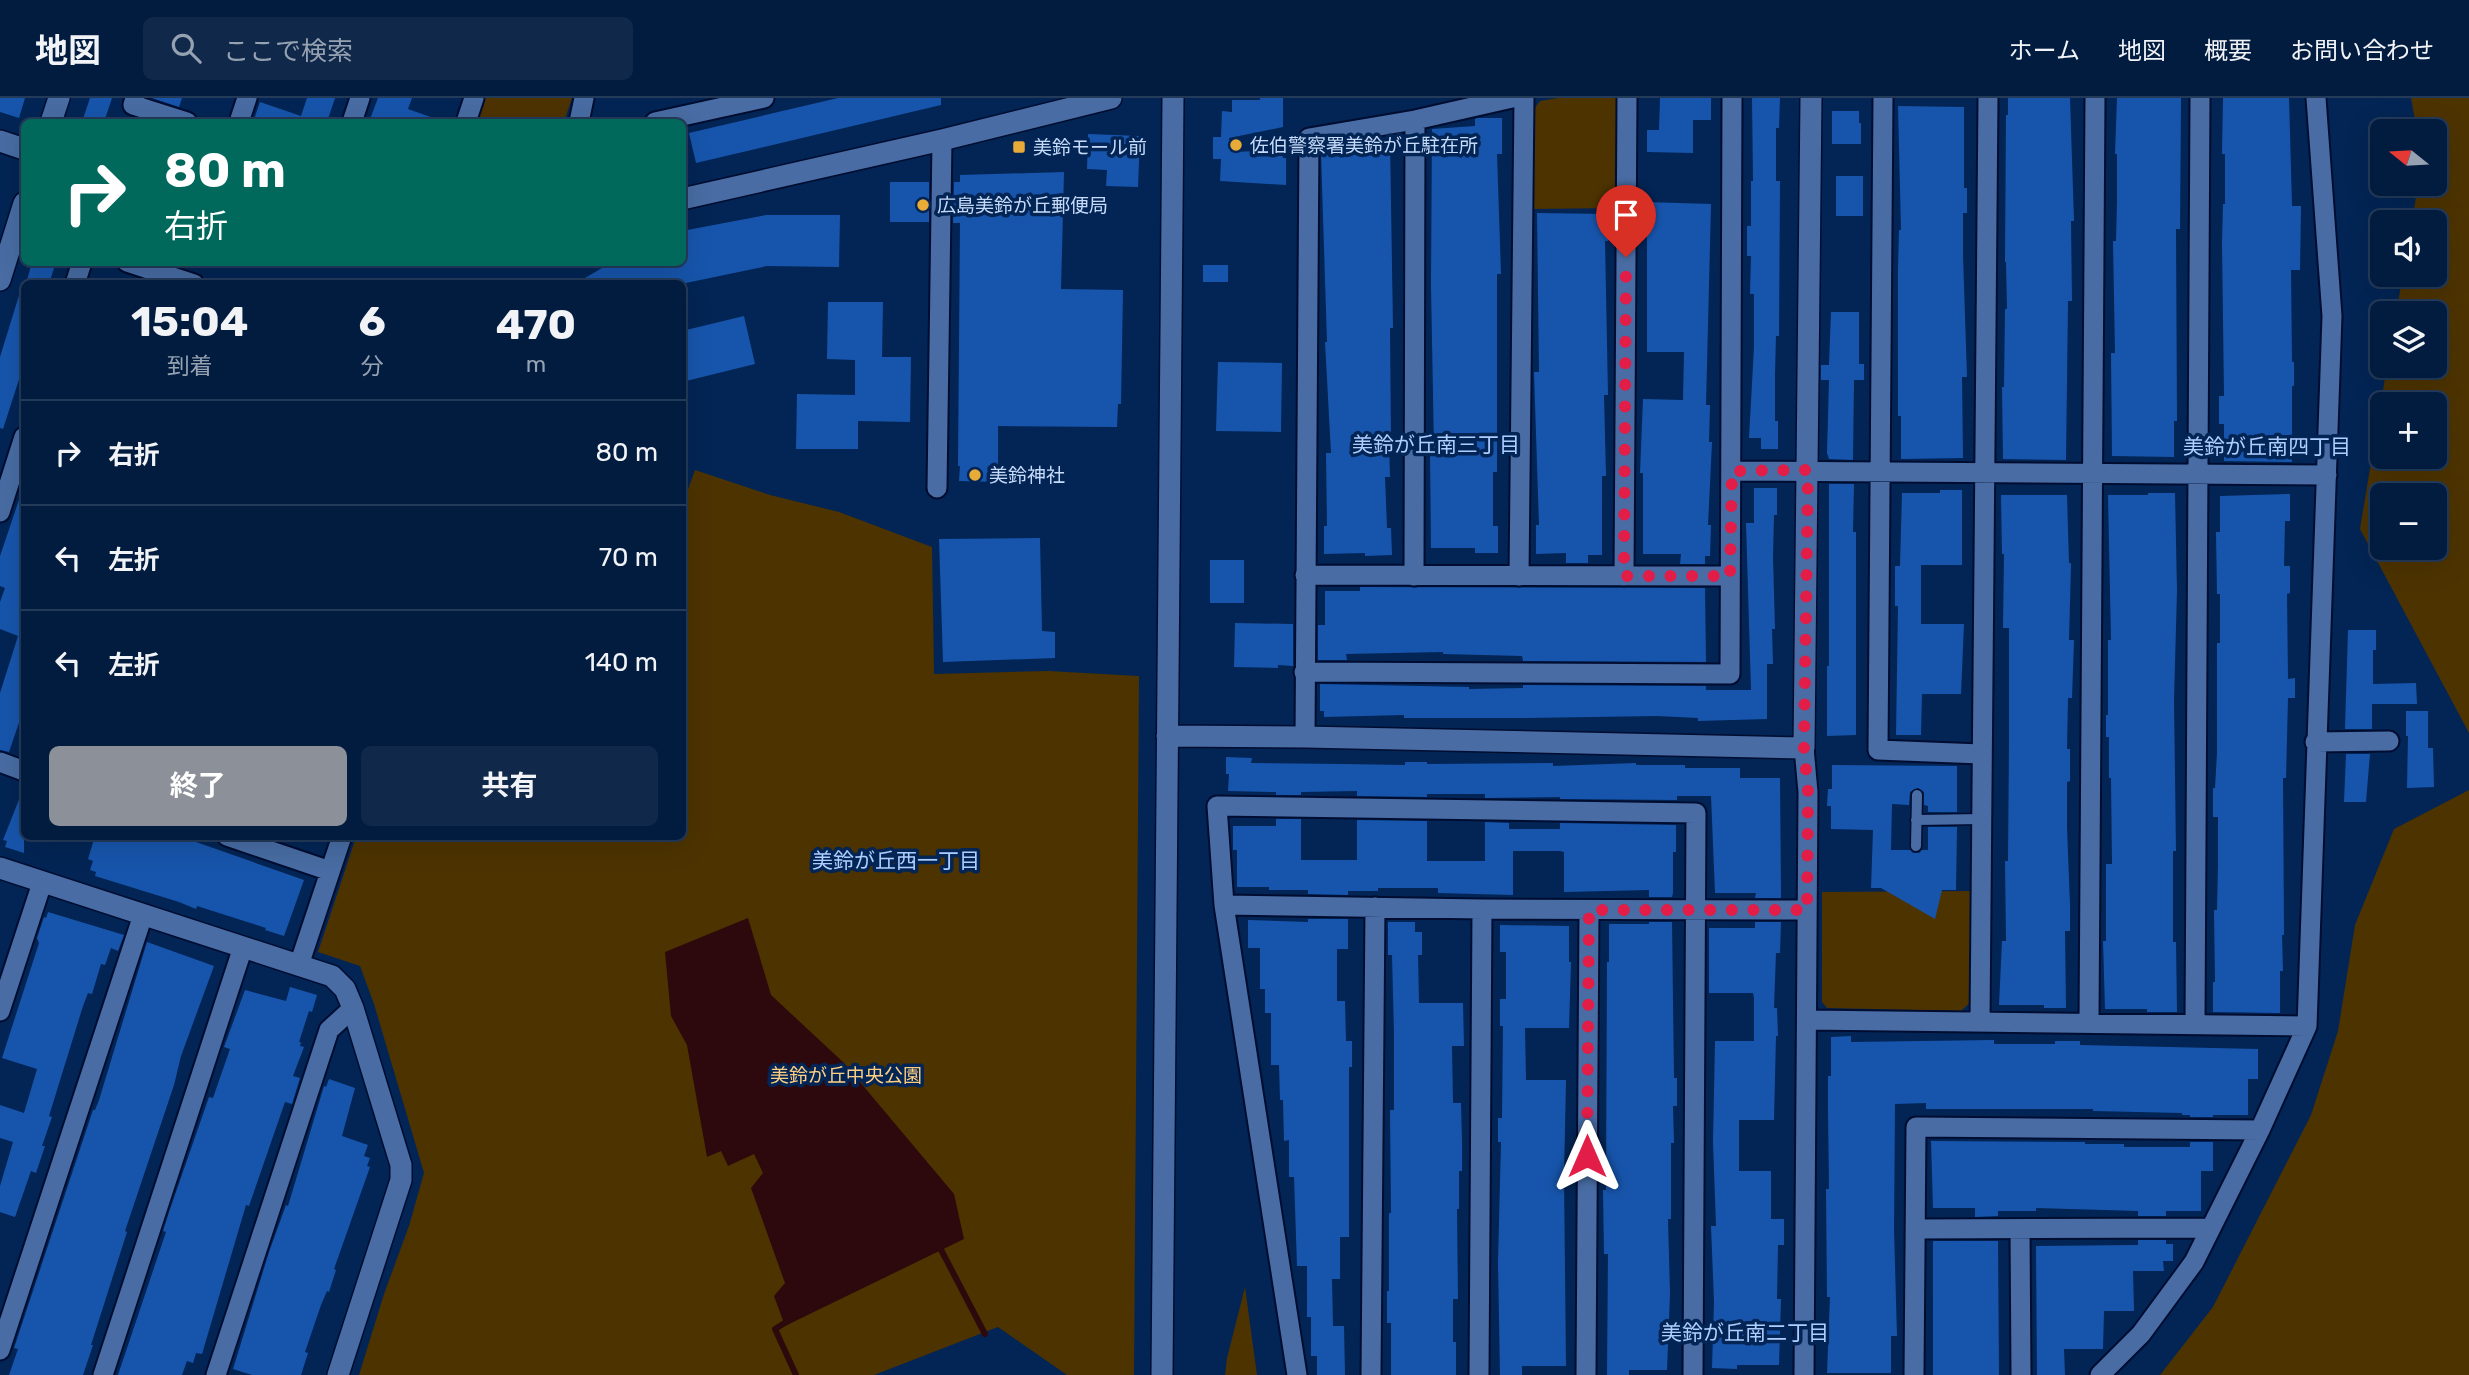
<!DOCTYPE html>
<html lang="ja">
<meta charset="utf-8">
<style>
body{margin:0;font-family:Rubik,"Noto Sans JP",sans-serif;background:#10294b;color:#f1f3f6;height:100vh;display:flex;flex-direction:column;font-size:26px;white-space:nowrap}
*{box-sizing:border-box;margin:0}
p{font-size:23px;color:#96a1b1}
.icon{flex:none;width:38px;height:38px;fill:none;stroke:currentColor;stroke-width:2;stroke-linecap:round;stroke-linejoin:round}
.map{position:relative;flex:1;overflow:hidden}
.sheet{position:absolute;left:21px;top:182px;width:665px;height:560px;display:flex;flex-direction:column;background:#021c40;border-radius:10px;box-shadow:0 7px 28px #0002,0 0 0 2px #233a59}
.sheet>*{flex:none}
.banner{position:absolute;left:21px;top:21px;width:665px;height:147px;border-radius:10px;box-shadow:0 7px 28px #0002,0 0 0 2px #233a59;background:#00695c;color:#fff;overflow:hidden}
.needle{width:46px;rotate:288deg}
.fabs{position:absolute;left:2370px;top:21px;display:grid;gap:14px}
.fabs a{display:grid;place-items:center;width:77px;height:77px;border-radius:10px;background:#021c40;box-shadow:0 7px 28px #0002,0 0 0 2px #233a59;font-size:35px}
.pin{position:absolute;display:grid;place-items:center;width:60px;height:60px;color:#fff;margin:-72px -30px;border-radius:50% 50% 50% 0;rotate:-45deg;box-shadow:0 0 7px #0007}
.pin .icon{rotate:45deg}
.me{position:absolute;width:77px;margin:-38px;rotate:0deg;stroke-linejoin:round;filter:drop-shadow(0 0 5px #0008)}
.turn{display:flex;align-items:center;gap:24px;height:147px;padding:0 28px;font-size:32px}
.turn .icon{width:91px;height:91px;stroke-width:2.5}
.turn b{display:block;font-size:49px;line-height:60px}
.eta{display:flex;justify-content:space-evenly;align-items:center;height:119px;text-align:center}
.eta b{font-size:42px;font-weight:700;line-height:49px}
.button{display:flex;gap:14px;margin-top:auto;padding:14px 28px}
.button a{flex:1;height:80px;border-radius:10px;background:#8c9099;color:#fff;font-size:28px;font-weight:700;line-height:80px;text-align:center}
.button a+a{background:#10294b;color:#f1f3f6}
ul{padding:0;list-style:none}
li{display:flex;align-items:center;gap:21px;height:105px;padding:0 28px;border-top:2px solid #233a59}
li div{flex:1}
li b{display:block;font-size:26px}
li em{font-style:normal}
header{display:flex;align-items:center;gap:42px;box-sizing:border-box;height:98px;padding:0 35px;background:#021c40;border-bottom:2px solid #233a59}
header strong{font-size:33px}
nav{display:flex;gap:38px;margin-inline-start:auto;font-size:24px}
.search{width:490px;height:63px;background:#10294b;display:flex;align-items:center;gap:18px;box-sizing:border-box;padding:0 24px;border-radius:10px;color:#96a1b1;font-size:26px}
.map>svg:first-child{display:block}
.green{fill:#4d3300;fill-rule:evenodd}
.water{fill:#2d080c}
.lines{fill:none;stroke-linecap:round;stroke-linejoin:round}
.stream{stroke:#2d080c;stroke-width:6}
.building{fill:#1755ac}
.service-casing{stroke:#000d31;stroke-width:13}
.minor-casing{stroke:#000d31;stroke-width:23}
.tertiary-casing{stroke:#000d31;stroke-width:24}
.service{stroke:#486ca3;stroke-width:10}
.minor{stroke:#486ca3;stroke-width:19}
.tertiary{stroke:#486ca3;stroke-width:21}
.route{stroke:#e11d48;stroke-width:12;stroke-dasharray:0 21.6}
.poi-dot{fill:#e9ab38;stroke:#032555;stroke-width:2.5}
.labels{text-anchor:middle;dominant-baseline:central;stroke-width:7;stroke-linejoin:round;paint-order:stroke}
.poi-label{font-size:19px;fill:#c6dbfa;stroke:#032555;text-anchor:start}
.park-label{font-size:19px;fill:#fece81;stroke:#032555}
.neighbourhood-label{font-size:21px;fill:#adceff;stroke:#032555}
</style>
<header>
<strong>地図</strong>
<div class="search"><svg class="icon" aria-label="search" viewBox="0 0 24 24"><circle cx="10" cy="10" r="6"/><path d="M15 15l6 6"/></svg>ここで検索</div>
<nav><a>ホーム</a><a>地図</a><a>概要</a><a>お問い合わせ</a></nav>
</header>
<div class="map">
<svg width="2469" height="1277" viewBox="0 0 2469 1277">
<rect width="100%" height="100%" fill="#032555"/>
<path class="green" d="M482 0H572L564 24H474Z
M1558 0H1617L1619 2 1618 110 1531 111V15L1540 3Z
M2411 0H2469V635L2360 431 2387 268H2434V215H2396L2403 177H2434V124H2412L2418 86H2434V33H2417ZM2382 306H2434V359H2382ZM2382 397H2434V450H2382Z
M695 372 770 397 839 414 932 449 934 576 1048 573 1139 578 1134 1277H1067L998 1229 874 1277H359L384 1196 409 1128 424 1075 374 906 360 868 318 854 356 739 682 738V408Z
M2469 692V1277H2160L2213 1209 2311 1017 2338 933 2355 827 2394 731Z
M1973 793V902L1961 913 1827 910 1822 904V794Z
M1245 1189 1257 1277H1225L1227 1260Z"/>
<path class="water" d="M748 820 771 897 844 965 954 1096 964 1141 785 1228 774 1198 785 1185 751 1090 763 1075 754 1056 728 1068 721 1053 707 1059 687 947 671 918 665 854Z"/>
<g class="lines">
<path class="stream" d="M937 1144 985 1236
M791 1221 775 1231 796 1277"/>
</g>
<path class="building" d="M0 0H25L19 20 0 14Z
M90 0H112L104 24H82Z
M152 0H182L179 9Z
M307 0H335L327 24H253L260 4 301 18Z
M378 0H412L408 11 439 22V24H369Z
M838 0H941V7L696 65 689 35Z
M1260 0H1283V29L1229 40 1231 54 1283 52V60H1286V87L1220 83 1221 61H1213V39H1221L1222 13 1232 14V2H1260Z
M1660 0H1711V22H1693V55L1647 54V32H1659Z
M1752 0H1780L1779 30H1776V83H1780L1779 238H1776L1775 276V323H1778V351H1761V340H1749L1754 249V196H1750L1751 158H1747V128H1751V83H1753Z
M2008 0H2070L2074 123H2071L2072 203H2068L2066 362 2003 361 2002 289H2004L2005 211H2007L2006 164H2005L2006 17H2008Z
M2117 0H2181L2180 131H2176L2177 323H2174V359L2112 358 2111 255H2115L2113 143H2116L2117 103V56H2115Z
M2223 0H2289L2292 108H2301L2300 172H2291L2292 264H2294V288H2292V364L2224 363V326H2219V298H2224L2222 145 2223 106H2225V56H2222Z
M1898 8 1964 9V90H1967V115H1963V157L1967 279H1962L1963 360 1901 361V318H1898V172L1899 132H1901Z
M1832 13H1859V25H1861V46H1832Z
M1477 20H1502V56H1497L1501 176H1497V374H1493V428H1498V455H1475V450H1431L1430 352H1434L1431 187 1432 31 1475 28V21Z
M1088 36 1140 38 1138 89 1106 88 1107 72 1087 71Z
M1390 43 1393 230H1390L1391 346H1389L1390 379H1385L1387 430H1391L1392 457 1365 458V455L1324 456V428H1327L1326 355H1331L1325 244H1327L1321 56H1329L1328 50 1364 48V44Z
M1064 74 1061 191 1123 192 1121 306H1118L1117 329 998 328V384L959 383 960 368H958L960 125H953L954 84H960V77Z
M1836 78H1863V118H1836Z
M890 84H929V124H890Z
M1645 104 1711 106 1706 307H1710L1709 344H1712L1708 427H1711L1710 458H1705V466H1680L1681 456H1643V375H1640L1643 301 1683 302 1684 254H1647V132H1644Z
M1537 115 1607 116 1608 143H1605L1608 297H1604L1606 378H1602V457H1588V465H1566V455L1536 456V427H1539L1534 274H1539Z
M766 117H840L839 169 767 168 681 186H575L612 164H682V133Z
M32 164H56L49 186H26Z
M1203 167H1228V184H1203Z
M21 191H24V266L3 331 0 330V259Z
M828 204H883L882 259H911L910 324 858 323V351H796L797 296 855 297V262L827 261Z
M1831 214H1859V266H1864V282H1854L1853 362 1829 361 1827 355 1829 282H1821V267H1829Z
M744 218 755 266 682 284V233Z
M1218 264 1282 265 1281 334 1216 333Z
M1829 386H1854L1853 434H1856V637L1827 638V568H1829Z
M1754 390H1777V417H1774L1773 459 1775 531H1772L1773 566H1767V621L1698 623V620L1657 618 1527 620H1404V617L1324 619V613H1320V586L1469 589V591L1523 590V587L1706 588V592H1751L1746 425H1754Z
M1940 392H1962V467H1921V526H1964L1961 596H1922L1921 637H1896L1898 508H1895V468H1900L1902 395H1940Z
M2148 395H2175L2177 493 2174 602 2176 753H2173V844H2176L2177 914H2147V911H2105L2103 843H2106V766H2112L2111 680H2109V639H2106V617H2108V542H2111L2108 397H2148Z
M21 396 24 397V610L9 654 0 652V595L18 538 0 531V504L5 490 0 488V458Z
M2290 396V423H2285L2284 468H2290V495L2287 496 2288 581 2295 580V600H2288L2286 680H2283L2284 837H2282L2283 873H2280V915L2213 914V884H2215L2214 812H2217L2218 767V719H2213V690H2215L2217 655V545H2220V496H2217L2216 434H2220V398Z
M2001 397H2067L2069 465H2071L2069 542H2074L2072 600H2068L2067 651H2070V683L2067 684V729L2070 807V833H2065L2066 910H2044V907H1999L2002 843H2006L2005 763H2008L2009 643V530H2003L2004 456H2002Z
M1040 440 1042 533 1055 534V560L943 564 939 441Z
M1210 462H1244V505H1210Z
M1360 489 1705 490 1706 564 1523 563 1522 558 1443 556V554L1346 556 1347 562H1318V527H1325V493H1360Z
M1235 525 1293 526V568L1278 567V570L1234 569Z
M2348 532H2376V552H2373V586L2416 585 2417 606H2372V631H2345Z
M2406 613H2428V650H2433L2434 689 2407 690 2408 638H2406Z
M2346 656H2370L2366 704H2344Z
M1226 659 1252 660 1251 665 1343 666 1405 667V664H1427V666L1553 665V668L1636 665V667H1685V670H1740V680H1780L1781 800H1755L1756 795H1715L1711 698H1677V702L1560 701V699L1485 700V696H1427V699L1357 698V693L1301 694V697H1276V694L1228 693 1229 676H1226Z
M1832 667 1957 668V714H1928V708L1924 707V694L1918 690 1910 694 1909 707 1892 706 1891 752H1910L1913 755H1919L1922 752H1928V729H1957L1956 792H1942L1935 821 1881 790H1871L1873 732 1831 731V708H1827L1828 691H1832Z
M24 689V755L5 749 7 743 3 742Z
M1276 721H1301V762H1357V722L1427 723V763H1485V724L1509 725V731H1560V725L1676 727V754H1673V795L1672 799H1649V792L1564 794V754L1560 753H1513V797L1438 795V790H1378V793H1348V797L1308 796V792H1269V789H1237V752H1233V728H1276Z
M95 738H179L304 782 284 838 265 832 266 830 197 808 196 811 179 804 95 778 96 774 90 772 93 763 88 761Z
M48 814 124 837 118 853 111 850 105 867 101 866 92 896 88 895 83 908 49 1018 52 1019 42 1048H45L36 1075 31 1073 15 1119 0 1114V1088L13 1044 0 1040V1007L24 1015 37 971 2 960 39 845 37 840 44 819 46 820Z
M1308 821H1348V851H1337V903H1345L1346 943H1352V969H1349V1139H1340V1181H1332L1333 1228H1344L1345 1277H1317V1258H1311V1219H1307V1168H1297L1294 1079H1289V1042L1284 1043 1283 1002H1280L1279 967H1271V915H1265V891H1260V850H1248V822L1308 824Z
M1388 824H1415V834H1422V857H1418L1419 905H1463L1464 948H1452L1453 1005H1461L1462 1045V1073H1459V1111H1457L1458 1201H1453V1244H1456V1277H1391V1225H1387V1193H1389V1115H1391L1390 1012H1394V935L1392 857H1388Z
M1649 824H1672L1674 980H1677V1008H1673L1674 1045H1671V1121H1668L1670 1196 1667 1272H1629V1277H1607L1608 1156H1604L1603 1092H1606L1607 864H1609V826H1649Z
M1755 824H1781L1780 855H1776L1774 910H1777L1778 938H1776L1774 1022H1739V1073H1771V1121H1784V1147H1778L1777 1201H1781L1779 1267H1737V1271L1712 1270 1714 1204 1711 1128H1716L1713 1044 1715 943H1754V900L1753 895H1709V830H1755Z
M1500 827 1569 828V864H1571L1569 930H1525L1526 982H1566L1564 1078 1566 1268H1522V1277H1500L1498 1165 1501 1044H1498V1020H1502L1503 928H1500V901H1506V854H1500Z
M147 844 214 868 181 958 174 987 125 1133 127 1134 91 1247H93L83 1277H9L18 1251 14 1250 93 1012H95L99 1002Z
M290 889 317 897 312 914 309 913 299 944H301L300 948 304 949 293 978 300 980 292 1006 285 1004 249 1108 246 1107 202 1256 196 1255 193 1265 187 1263 182 1277H118L166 1134 163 1133 169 1114 209 999 213 1000 230 951 224 949 245 892 286 903Z
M1851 938V944L1994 942V946H2055V943H2080V947L2258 951V981H2248V1017H2213V1019H2190V1017H2182V1015L2093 1013V1011H1926V1005L1895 1006 1894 1132 1897 1238H1891V1275H1827L1830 1199H1827L1826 1091H1829L1828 1011V978H1831V939Z
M329 981 355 990 342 1038 368 1047 364 1058 370 1060 367 1068 370 1069 334 1171 336 1172 329 1194 327 1193 321 1207 305 1254 308 1255 301 1277H252L233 1271 269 1154 286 1107 288 1108 324 988 326 989Z
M1931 1043 2085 1044V1046H2124V1049H2190V1044H2213V1073H2201V1113H2166V1118H2138V1113L2036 1110V1113H1998V1118L1975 1119V1110H1933Z
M2138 1142H2166V1146H2173V1163H2163L2164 1173H2133L2134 1213H2104L2103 1251H2064L2065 1277H2037L2036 1148 2138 1147Z
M1933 1143H1998L1999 1277H1933Z"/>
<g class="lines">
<defs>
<path id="service" d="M1916 722 1981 721
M1916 748 1917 697"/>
<path id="minor" d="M135 0 133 7 187 24
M1883 0 1878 652 1981 656
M239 24 247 0
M352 24 360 0
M466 24 474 0
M579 24 584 0
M655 24 764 0
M127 164 194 186
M75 186 82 164
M1732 373 2327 377
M937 390 942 42
M0 414 24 339
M1305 477 1730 478
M1414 478 1415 22
M1519 478 1524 0
M1624 478 1627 0
M1304 574 1730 576 1732 0
M1305 639 1309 40 1415 22 1512 0
M2315 644 2389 643
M1804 650 1808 694 1804 1277
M0 664 24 673
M227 738 330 773
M1224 807 1482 811 1807 812
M299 867 342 738
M0 913 42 785
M1807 922 2307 928
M1980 924 1988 0
M2089 925 2095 0
M2195 927 2200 0
M1916 1131 2210 1130
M2020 1131 2021 1277
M0 1252 143 817
M103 1277 243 849
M216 1277 329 932 353 910
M1297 1277 1224 807 1217 708 1696 715 1693 1277
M1371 1277 1375 809
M1479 1277 1482 811
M1586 1277 1589 812
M1914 1277 1916 1029 2260 1032
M2100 1277 2141 1236 2194 1164 2260 1032 2307 928 2332 218 2316 0"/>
<path id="tertiary" d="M51 24 59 0
M0 43 24 51
M682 101 942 42 1111 0
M0 182 24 105
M1167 638 1305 639 1804 650 1811 0
M0 770 332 878 345 891 353 910 401 1067V1082L338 1277
M1162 1277 1173 0"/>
</defs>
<use href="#service" class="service-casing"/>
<use href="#minor" class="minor-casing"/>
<use href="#tertiary" class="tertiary-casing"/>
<use href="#service" class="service"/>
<use href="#minor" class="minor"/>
<use href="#tertiary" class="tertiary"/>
</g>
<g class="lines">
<path class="route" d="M1587 1058 1589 812H1807L1808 694 1804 650 1808 372 1732 373 1730 478H1624L1626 159"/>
</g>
<g class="poi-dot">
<circle cx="1236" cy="47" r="7"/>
<rect x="1012" y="42" width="14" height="14" rx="3.5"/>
<circle cx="923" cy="107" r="7"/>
<circle cx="975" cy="377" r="7"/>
</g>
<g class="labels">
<g class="poi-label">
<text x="1250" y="47">佐伯警察署美鈴が丘駐在所</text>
<text x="1033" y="49">美鈴モール前</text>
<text x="937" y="107">広島美鈴が丘郵便局</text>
<text x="989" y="377">美鈴神社</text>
</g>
<g class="park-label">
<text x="846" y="977">美鈴が丘中央公園</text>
</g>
<g class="neighbourhood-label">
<text x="1436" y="346">美鈴が丘南三丁目</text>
<text x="2267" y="348">美鈴が丘南四丁目</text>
<text x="896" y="762">美鈴が丘西一丁目</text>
<text x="1745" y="1234">美鈴が丘南二丁目</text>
</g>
</g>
</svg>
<div class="fabs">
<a><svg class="needle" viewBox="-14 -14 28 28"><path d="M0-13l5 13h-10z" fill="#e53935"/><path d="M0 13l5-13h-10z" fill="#96a1b1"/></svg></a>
<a><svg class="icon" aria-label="sound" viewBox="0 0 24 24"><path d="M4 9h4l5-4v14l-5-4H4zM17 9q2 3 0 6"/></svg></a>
<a><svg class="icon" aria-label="layers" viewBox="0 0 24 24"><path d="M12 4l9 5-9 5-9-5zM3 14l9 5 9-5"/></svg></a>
<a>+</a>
<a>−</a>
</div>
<div class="pin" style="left:1626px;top:159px;background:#d93025"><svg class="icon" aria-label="arrive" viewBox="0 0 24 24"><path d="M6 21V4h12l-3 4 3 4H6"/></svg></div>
<svg class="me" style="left:1587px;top:1058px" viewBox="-20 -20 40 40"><path d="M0-17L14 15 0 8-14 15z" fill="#e11d48" stroke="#fff" stroke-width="4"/></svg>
<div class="banner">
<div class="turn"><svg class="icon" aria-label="right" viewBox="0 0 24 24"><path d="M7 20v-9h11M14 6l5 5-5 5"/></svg><div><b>80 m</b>右折</div></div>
</div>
<section class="sheet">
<div class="eta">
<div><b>15:04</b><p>到着</p></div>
<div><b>6</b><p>分</p></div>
<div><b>470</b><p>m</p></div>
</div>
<ul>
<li><svg class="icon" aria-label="right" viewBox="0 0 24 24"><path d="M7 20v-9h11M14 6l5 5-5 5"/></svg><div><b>右折</b></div><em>80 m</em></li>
<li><svg class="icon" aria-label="left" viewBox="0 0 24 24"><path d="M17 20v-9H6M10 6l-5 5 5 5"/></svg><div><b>左折</b></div><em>70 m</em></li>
<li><svg class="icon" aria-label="left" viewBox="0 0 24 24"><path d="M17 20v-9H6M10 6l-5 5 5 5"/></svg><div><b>左折</b></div><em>140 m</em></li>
</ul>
<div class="button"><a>終了</a><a>共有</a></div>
</section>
</div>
